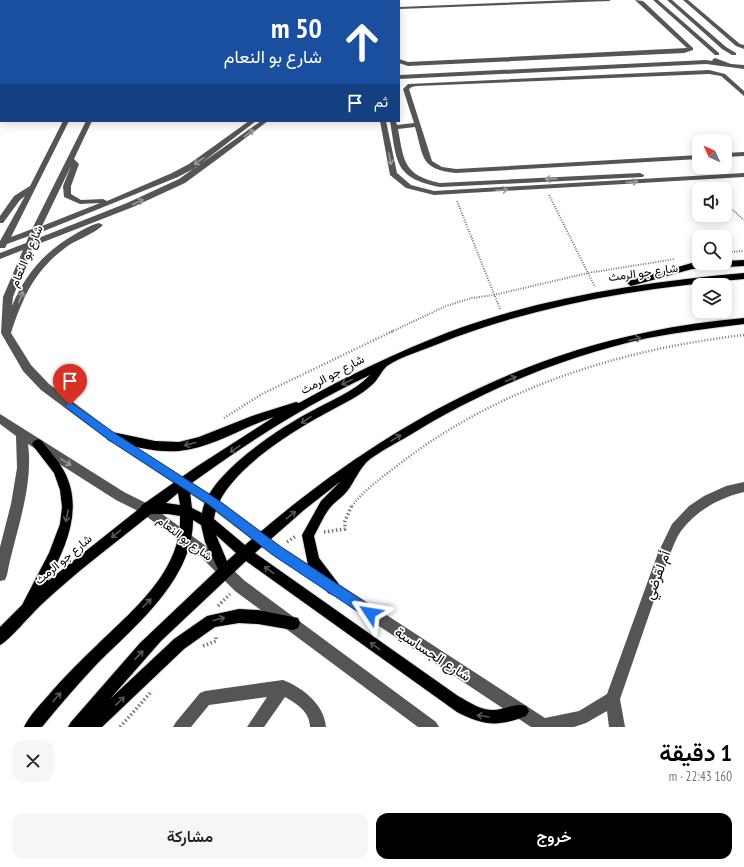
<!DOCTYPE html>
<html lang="ar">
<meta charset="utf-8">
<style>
body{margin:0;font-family:"PT Sans Narrow",Vazirmatn,sans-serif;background:#f6f6f6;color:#202124;direction:rtl;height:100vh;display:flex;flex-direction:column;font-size:15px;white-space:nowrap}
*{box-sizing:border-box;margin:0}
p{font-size:13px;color:#757577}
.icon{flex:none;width:22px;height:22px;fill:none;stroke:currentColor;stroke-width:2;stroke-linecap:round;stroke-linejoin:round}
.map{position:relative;height:727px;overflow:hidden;direction:ltr}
.sheet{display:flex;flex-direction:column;background:#fff;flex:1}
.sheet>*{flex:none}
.top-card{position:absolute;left:0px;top:0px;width:400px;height:122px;box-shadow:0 2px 10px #0003;direction:rtl;background:#1a4fa0;color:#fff;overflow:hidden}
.needle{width:26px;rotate:315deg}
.controls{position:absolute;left:692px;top:134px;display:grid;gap:8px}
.controls a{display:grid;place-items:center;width:40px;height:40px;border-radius:8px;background:#fff;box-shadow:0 2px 10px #0003;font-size:20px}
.pin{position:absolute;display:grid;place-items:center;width:34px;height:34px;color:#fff;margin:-41px -17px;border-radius:50% 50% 50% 0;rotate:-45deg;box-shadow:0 0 4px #0007}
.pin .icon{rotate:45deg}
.me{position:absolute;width:44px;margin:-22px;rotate:303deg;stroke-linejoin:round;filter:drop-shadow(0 0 3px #0008)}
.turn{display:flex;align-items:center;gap:14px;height:84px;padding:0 12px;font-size:18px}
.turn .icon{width:52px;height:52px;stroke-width:2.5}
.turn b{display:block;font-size:28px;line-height:34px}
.then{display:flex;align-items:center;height:38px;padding:0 12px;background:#0003;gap:8px;font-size:15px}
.round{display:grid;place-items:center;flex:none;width:42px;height:42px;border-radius:12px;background:#f6f6f6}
.summary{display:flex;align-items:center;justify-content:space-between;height:68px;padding:0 12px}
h1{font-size:24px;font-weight:600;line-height:30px;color:#000}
.button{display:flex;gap:8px;margin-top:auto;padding:8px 12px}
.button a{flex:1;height:46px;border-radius:12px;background:#000;color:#fff;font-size:16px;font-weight:600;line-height:46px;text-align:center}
.button a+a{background:#f6f6f6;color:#202124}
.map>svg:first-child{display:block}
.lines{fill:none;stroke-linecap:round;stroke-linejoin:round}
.major-casing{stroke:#dbdbdb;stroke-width:2}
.path-far2{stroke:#777;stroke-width:2;stroke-dasharray:1 1.5;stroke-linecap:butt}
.path-far1{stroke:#777;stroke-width:2.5;stroke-dasharray:1 2;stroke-linecap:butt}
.path{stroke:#777;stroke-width:3.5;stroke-dasharray:1.5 2.5;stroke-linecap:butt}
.minor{fill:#555;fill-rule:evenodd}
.major{fill:#000;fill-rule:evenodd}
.oneway{stroke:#999}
.oneway2{stroke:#595959}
.route{fill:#1a73e8;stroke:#114b97}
.labels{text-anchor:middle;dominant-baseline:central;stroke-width:3.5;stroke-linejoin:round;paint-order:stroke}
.street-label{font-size:12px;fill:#000;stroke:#fff}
.near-street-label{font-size:14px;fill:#000;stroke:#fff}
</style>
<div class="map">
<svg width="744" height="727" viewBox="0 0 744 727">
<rect width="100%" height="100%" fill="#fff"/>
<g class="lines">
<defs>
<path id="major" d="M744 260V266L692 269 631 286 627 283 628 281 692 263H725V261Z
M744 273V279C640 288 535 305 438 344 421 351 402 356 387 366 382 370 379 378 374 383 361 396 344 403 328 412 292 431 219 476 214 519L245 545C363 442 494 363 648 332 680 325 712 321 744 318V324C712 328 680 332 648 338 565 356 483 390 410 435 400 441 371 456 365 464 358 472 354 482 348 490 343 497 334 502 329 509 323 517 319 527 314 536L319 558 338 583 340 588 338 593 333 595 328 593 308 565 302 535 321 501 341 481 304 510 255 553 458 696C469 702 480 710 493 710 504 710 516 702 526 706L529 711 526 716C498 727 484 726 457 712L246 561 161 641 110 699 174 639 207 616 239 609 258 610 298 618 300 623 298 628 293 630 258 624 239 623 215 627 184 649 102 727H68L71 722 140 643 218 569 205 542 201 525 193 520C193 580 134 627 96 665 77 685 59 706 42 727H24C30 714 43 702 52 691 66 675 81 660 97 645 133 610 182 571 180 516L168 514H151C114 544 76 572 42 604 32 613 9 641 0 645V627L22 605 49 553 60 524 62 507 60 490 54 473 34 447 32 444 34 441 38 439 42 441C49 451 58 460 64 471 84 508 66 547 48 581L140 508 142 505 196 467 274 417C243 427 212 448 179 451 156 453 134 446 112 442L108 440 106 437 108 434 112 432 155 441 179 442 199 437 252 416 296 402 299 403C347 376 397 352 449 332 543 297 644 282 744 273ZM370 375C354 392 329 401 310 412 278 429 207 475 202 513L192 508 189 485C246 443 306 405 370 375ZM178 493 180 505 166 503ZM216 535 236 553 227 561Z"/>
</defs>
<use href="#major" class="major-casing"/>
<path class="path-far2" d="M549 195 595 287
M457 201 500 309
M725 203 744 220
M729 252 744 251
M391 332 446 306 472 298 494 295 588 273 675 259"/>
<path class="path-far1" d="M224 418 262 394 393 331
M352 506C365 489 384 476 402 462 500 387 622 349 744 335"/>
<path class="path" d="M324 532 345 529V521L352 505
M287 542 296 536
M218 606 230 594
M203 646 216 641V636
M120 727 152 691"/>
<path class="minor" d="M121 0H126L121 1Z
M136 0H141L136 1Z
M148 0H154L148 1Z
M341 0H348V1H341Z
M371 0H380V1Z
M572 0H611L609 1 399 9V7Z
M635 0 643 1 693 48V50L684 53 408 66 399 63V59L408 62 687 48Z
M653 0H658L719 53V55H715Z
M667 0H672L726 47 736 53V55H732L722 49Z
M683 0H688L740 44 744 45V49L736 46Z
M715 58 731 64 744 65V69L706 64 399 79V75L706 60 713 61 712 60Z
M709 70 725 74 744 91V96L721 76 709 74 417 86 412 87 409 89 432 161 442 167 456 169 699 155V159L456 173C420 169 424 158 415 127L398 129C404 161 403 175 440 183L640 173 644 175 643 177 440 187C394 178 397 162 390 121H396L397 125 414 123 403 89 408 84Z
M63 121H69L11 237 32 229 86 121H92L74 159 79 164 71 186V194L81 200 103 199 107 201 172 173 189 164 249 121H256L195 168 178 177 39 233 36 239 127 203 179 179 261 121H268L219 158 185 183 133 207 33 246 13 297 12 306C25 274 46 250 77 233 84 229 91 225 99 223L103 225C95 233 79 239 69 245 36 268 23 296 11 333L31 365 49 384 116 434 215 497 282 547 545 718 579 711 607 694 658 553 672 524 689 506 704 496 726 486 744 482V492C719 498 697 510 681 531 676 538 673 547 670 554L620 699 625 727H609L607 711 586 723 574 727H531L272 555 207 505 108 440 41 390 23 371 1 333 3 297 23 250 0 259V253L26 243 29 236 7 244 5 248H0V241L25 196 20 200 3 223H0V216L14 196 30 186ZM71 166 63 186 64 197 80 204 100 203 42 226Z
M380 121H386L397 173 411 185 434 191 744 173V177L434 195 406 188 390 175Z
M744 152V156L725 157V153Z
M706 167H714L718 171 711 173Z
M0 414 124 492 150 505 214 552 245 581 436 722 439 727H418L235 591 204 560 142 513 116 500 28 444C34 487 15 533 7 575L5 580 0 581V547L11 504 17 468 16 436 0 424Z
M283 680C303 688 324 704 326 727H310C310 712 297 704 285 697L264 727H247L267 697 209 705 191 727H173L176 722 200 693 205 691Z"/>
<use href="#major" class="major"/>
</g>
<defs><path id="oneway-shaft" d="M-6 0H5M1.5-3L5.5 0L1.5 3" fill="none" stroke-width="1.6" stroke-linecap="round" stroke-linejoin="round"/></defs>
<g class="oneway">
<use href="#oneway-shaft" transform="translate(249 133) rotate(-37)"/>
<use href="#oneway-shaft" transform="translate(390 159) rotate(79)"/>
<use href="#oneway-shaft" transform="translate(199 161) rotate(145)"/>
<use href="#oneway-shaft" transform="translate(551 179) rotate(176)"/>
<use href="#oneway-shaft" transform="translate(632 182) rotate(-4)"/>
<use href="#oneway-shaft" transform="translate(502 190) rotate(-3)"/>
<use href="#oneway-shaft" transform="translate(138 202) rotate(-24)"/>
<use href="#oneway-shaft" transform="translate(21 297) rotate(-67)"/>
<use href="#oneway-shaft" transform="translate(66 462) rotate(32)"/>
</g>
<g class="oneway2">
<use href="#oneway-shaft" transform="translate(635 339) rotate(-14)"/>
<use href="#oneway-shaft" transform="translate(511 379) rotate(-24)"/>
<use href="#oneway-shaft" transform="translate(347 382) rotate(154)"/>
<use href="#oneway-shaft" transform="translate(306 420) rotate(146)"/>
<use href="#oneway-shaft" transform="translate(396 438) rotate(-32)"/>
<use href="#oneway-shaft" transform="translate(190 444) rotate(165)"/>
<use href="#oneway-shaft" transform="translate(235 449) rotate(146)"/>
<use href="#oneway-shaft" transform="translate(291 515) rotate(-39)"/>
<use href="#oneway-shaft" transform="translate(67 516) rotate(102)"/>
<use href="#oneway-shaft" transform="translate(116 534) rotate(140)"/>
<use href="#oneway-shaft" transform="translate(269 570) rotate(-144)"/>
<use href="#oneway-shaft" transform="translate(147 603) rotate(-46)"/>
<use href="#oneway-shaft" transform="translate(219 619) rotate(-14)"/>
<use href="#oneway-shaft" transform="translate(375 646) rotate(-144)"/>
<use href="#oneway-shaft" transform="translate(139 655) rotate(-46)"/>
<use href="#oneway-shaft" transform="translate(57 697) rotate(-48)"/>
<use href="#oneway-shaft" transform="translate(120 701) rotate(-44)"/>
<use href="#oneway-shaft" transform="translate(483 716) rotate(-171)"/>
</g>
<path class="route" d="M70 402 116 434 215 498 281 547 375 609 377 613 375 617 370 619 366 617 273 555 208 504 109 440 67 408 65 405Z"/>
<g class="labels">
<g class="street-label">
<text transform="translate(26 256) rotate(-67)">شارع بو النعام</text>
<text transform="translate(643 272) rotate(-8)">شارع جو الرمث</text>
<text transform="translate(332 374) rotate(-28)">شارع جو الرمث</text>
<text transform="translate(185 538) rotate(37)">شارع بو النعام</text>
<text transform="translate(63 559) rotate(-40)">شارع جو الرمث</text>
</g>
<g class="near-street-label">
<text transform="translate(657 575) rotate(-70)">أم لقرضي</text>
<text transform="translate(433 654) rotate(33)">شارع الجساسية</text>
</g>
</g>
</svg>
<div class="controls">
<a><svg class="needle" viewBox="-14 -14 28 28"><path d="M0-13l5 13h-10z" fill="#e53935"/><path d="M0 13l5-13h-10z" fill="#757577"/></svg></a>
<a><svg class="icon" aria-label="sound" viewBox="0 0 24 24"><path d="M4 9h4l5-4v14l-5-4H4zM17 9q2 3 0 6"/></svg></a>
<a><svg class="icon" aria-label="search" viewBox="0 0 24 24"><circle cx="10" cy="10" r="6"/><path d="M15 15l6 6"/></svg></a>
<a><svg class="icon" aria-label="layers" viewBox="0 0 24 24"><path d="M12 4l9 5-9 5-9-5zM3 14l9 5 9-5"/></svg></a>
</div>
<div class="pin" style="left:70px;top:405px;background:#d93025"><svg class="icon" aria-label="arrive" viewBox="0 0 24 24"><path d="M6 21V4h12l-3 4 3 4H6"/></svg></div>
<svg class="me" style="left:370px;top:613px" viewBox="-20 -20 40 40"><path d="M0-17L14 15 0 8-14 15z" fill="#1a73e8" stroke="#fff" stroke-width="4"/></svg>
<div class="top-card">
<div class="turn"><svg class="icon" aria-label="ahead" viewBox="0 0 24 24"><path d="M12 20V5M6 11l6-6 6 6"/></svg><div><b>50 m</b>شارع بو النعام</div></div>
<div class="then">ثم<svg class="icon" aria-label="arrive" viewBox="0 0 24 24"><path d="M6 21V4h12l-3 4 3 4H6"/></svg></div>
</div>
</div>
<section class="sheet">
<div class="summary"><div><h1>1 دقيقة</h1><p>160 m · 22:43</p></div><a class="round"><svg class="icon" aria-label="close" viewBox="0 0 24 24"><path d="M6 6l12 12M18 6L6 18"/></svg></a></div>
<div class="button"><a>خروج</a><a>مشاركة</a></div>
</section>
